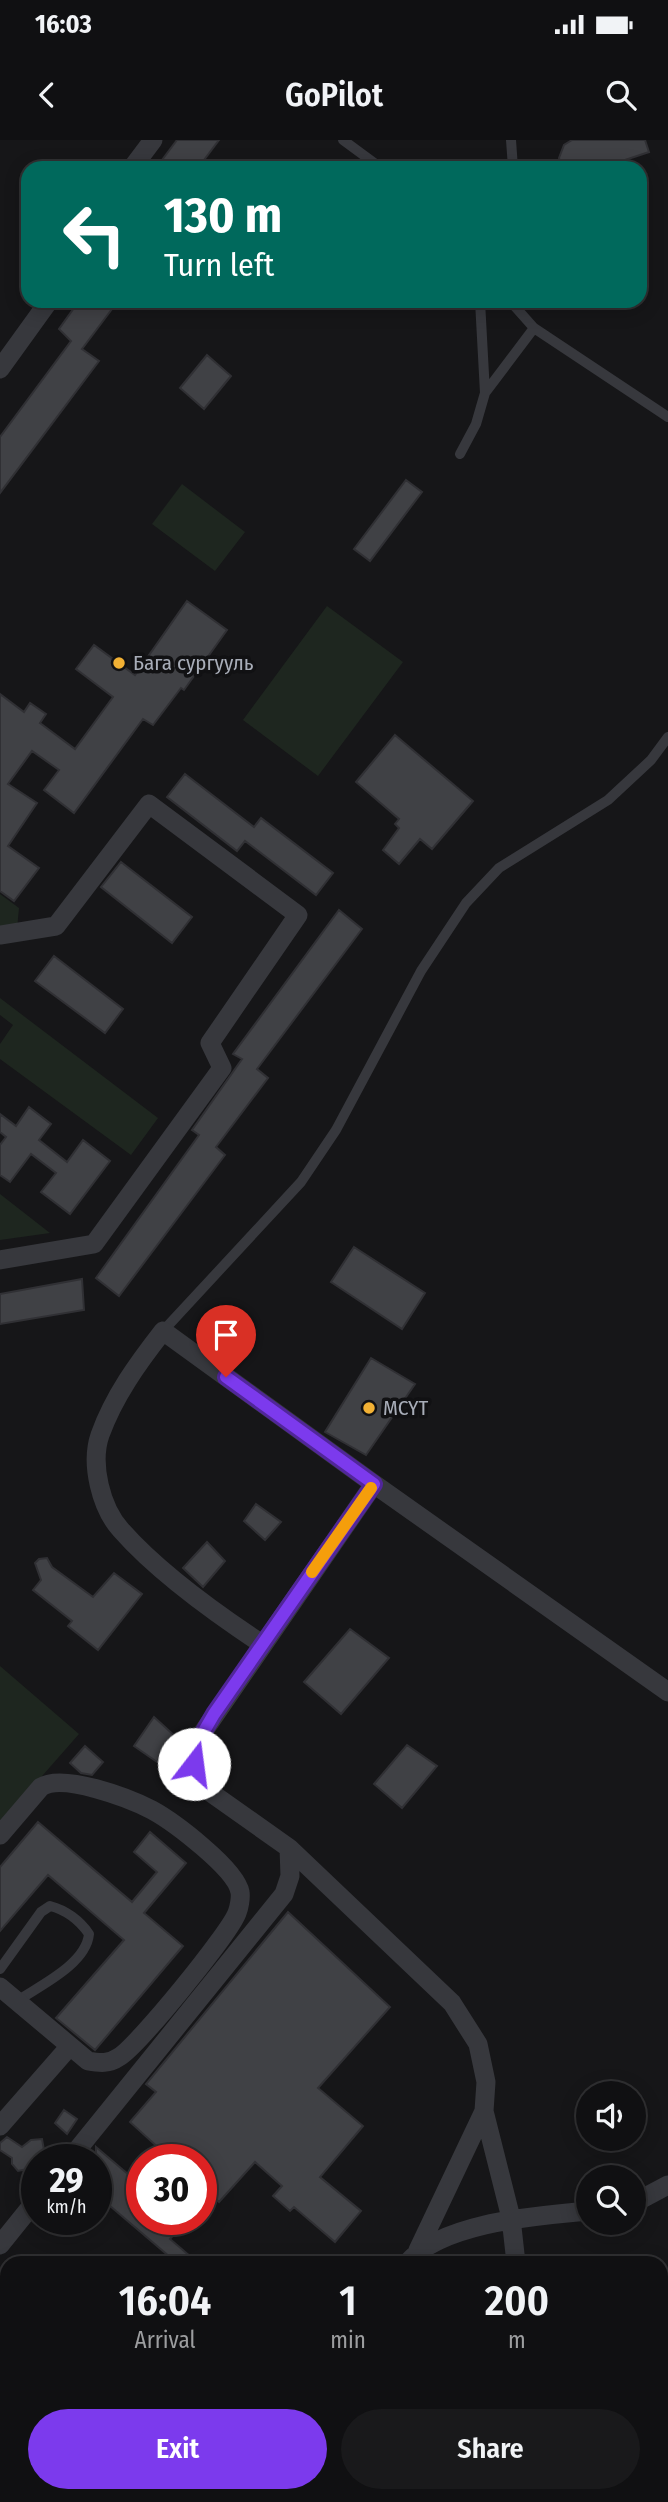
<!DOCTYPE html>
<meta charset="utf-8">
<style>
body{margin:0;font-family:"Fira Sans Condensed",sans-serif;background:#19191b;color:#f1f3f6;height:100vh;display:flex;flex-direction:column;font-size:26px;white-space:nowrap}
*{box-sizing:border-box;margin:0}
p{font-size:23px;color:#9c9d9f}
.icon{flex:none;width:38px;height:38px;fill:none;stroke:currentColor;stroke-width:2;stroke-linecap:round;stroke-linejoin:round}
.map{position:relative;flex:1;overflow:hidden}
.sheet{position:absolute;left:0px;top:2116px;width:668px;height:247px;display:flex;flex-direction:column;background:#101012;border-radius:21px 21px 0 0;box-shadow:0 4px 18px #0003,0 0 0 2px #303032}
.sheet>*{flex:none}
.guide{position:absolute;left:21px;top:21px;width:626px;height:147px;border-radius:21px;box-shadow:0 4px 18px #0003,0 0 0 2px #303032;background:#00695c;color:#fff;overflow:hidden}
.controls{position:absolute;left:576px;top:1941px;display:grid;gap:14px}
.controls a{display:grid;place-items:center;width:70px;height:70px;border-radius:50%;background:#101012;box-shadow:0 4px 18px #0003,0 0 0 2px #303032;font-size:35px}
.speed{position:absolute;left:21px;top:2004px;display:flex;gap:14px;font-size:35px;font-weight:700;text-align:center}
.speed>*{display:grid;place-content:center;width:91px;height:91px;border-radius:50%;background:#101012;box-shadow:0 4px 18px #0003,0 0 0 2px #303032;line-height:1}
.speed small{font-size:18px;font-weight:400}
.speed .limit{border:10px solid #d22;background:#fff;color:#111}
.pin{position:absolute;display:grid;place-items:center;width:60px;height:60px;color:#fff;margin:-72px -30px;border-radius:50% 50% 50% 0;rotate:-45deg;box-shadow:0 0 7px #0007}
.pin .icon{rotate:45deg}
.me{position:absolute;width:77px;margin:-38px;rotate:15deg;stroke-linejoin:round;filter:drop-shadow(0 0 5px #0008)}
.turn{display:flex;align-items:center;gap:24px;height:147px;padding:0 28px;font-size:32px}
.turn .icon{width:91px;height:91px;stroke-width:2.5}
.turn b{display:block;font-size:49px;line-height:60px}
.eta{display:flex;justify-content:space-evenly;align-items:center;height:119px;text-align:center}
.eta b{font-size:42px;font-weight:600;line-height:49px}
.cta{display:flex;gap:14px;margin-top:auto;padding:14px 28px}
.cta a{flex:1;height:80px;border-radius:42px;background:#7c3aed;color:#fff;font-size:28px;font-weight:600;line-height:80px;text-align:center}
.cta a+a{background:#19191b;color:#f1f3f6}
.status{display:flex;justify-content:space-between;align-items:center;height:49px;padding:0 35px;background:#101012;direction:ltr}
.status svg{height:19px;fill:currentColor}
header{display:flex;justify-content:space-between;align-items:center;height:91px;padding:0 28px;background:#101012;font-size:32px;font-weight:600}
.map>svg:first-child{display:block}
.green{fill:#1e261f}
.building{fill:#404145;stroke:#303034;stroke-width:2}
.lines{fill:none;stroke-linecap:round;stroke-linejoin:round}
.lane{stroke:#37383d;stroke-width:10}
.street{stroke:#37383d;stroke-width:19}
.secondary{stroke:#45474d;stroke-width:28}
.route-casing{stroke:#51269a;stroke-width:18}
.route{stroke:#7c3aed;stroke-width:12}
.slow{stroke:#f59e0b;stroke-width:12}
.poi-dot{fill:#f2b134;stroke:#111113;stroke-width:2.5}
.labels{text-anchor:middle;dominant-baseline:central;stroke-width:7;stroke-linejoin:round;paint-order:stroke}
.poi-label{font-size:21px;fill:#a8adb8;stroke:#111113;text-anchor:start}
</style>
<div class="status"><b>16:03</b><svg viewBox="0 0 49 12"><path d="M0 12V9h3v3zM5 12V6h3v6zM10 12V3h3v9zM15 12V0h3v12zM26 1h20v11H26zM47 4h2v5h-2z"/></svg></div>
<header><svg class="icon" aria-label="back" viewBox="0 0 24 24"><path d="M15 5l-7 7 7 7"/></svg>GoPilot<svg class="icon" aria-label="search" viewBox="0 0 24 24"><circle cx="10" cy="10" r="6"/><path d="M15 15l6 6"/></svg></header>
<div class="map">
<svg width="668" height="2362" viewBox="0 0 668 2362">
<rect width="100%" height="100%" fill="#161618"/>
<path class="green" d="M182 344 245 392 215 431 152 384Z
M327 466 403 522 318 636 243 580Z
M0 754 19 768 17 789 0 790Z
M0 858 158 978 131 1015 0 919V904L13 885 0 875Z
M0 1054 50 1093 0 1100Z
M0 1526 79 1594 0 1684Z"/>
<path class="building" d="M177 0H219L198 28H156Z
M572 0H645L649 12 601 28H562L559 18 564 5Z
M79 161H118L82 209 99 221 0 353V297L71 201 59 189Z
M207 215 231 236 204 269 180 248Z
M406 340 422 352 370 421 354 409Z
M187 461 227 490 184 550 181 548 153 585 143 579 74 673 44 650 59 630 32 611 8 644 37 663 8 706 39 728 14 761 0 751V554L24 572 30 563 46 574 40 583 75 609 113 557 76 529 94 505 135 535Z
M395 595 473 661 432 709 420 699 399 724 383 710 399 688 395 684 399 679 356 642Z
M185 634 254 687 261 678 333 733 316 755 245 701 237 711 167 657Z
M121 722 192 777 172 803 101 747Z
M339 770 362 789 257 929 268 938 216 1007 225 1015 119 1156 96 1138 199 995 192 990 242 919 233 914Z
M54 816 123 869 105 893 35 841Z
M29 967 51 984 39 1000 67 1022 83 1000 110 1021 70 1074 41 1052 56 1033 31 1014 10 1042 0 1035V1005L6 997 0 992V974L16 986Z
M354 1107 425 1153 402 1189 331 1142Z
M82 1139 84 1170 0 1184V1154Z
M371 1218 415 1244 366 1315 325 1292Z
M256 1364 281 1382 265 1400 244 1381Z
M207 1402 225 1421 203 1447 183 1428Z
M47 1418 52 1427 93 1457 114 1433 142 1454 98 1510 68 1486 72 1481 33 1450 41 1440 35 1423 39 1419Z
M350 1489 389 1518 341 1574 304 1542Z
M154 1577 176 1597 157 1622 134 1606Z
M407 1605 437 1626 402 1668 374 1644Z
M85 1606 103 1622 92 1635 81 1633 70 1623Z
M38 1682 132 1762 157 1732 134 1712 150 1692 186 1723 144 1773 183 1806 95 1910 56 1878 124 1800 48 1735 0 1791V1727Z
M288 1772 390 1867 318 1948 363 1986 320 2037 361 2071 335 2102 294 2067 290 2071 273 2056 282 2046 255 2022 219 2062 201 2046V2020H172L130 1982 156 1952 146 1944Z
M64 1970 77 1979 67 1994 55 1983Z
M7 1997 22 2007 31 2000 42 1999 44 2010 41 2015 33 2018 27 2029 18 2031 12 2024V2018L0 2010V2003Z
M96 2007 142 2046V2079H187L170 2099 198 2123H177L96 2054Z"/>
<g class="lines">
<path class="lane" d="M343 0 381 28
M511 0 513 28
M510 161 534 188 668 277
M485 253 534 188
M460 314 476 284 485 253 480 161
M163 1191 301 1042 336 990 421 831 466 763 499 728 608 660 651 620 668 597
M0 1829 41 1772 50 1766C66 1770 80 1781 89 1794 86 1824 41 1845 17 1861
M208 2362 210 2356"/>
<path class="street" d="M132 28 153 0
M0 229 49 161
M0 795 56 786 149 664 298 775 210 903 222 928 94 1104 0 1120
M262 1504C215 1473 158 1432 121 1390 101 1368 90 1324 100 1295 114 1256 138 1223 163 1191L374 1344 668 1552
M0 1695 41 1647C63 1633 129 1658 152 1670 174 1682 236 1729 240 1752 241 1758 239 1768 237 1773 229 1794 137 1907 119 1917 109 1924 100 1923 88 1921L0 1847
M289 1708 452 1863 478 1904 486 1942 484 1971 511 2078 516 2123
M0 1986 70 1906
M69 2020 284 1754 290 1736 289 1708 207 1650 194 1624 199 1598 374 1344
M634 2063 668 2045
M0 2105 37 2059
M418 2110 484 1971
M407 2123C443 2082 536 2076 588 2071
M537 2356 538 2362
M131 2362 137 2356
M251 2362 253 2356
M649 2362 658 2356"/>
<path class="secondary" d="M0 2227 7 2233
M154 2356 162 2362"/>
</g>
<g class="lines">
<defs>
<path id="route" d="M194 1624 200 1598 214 1574 374 1344 226 1237"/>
</defs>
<use href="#route" class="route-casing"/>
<use href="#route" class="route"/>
<path class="slow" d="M312 1432 371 1348"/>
</g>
<g class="poi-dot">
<circle cx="119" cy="523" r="7"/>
<circle cx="369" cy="1268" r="7"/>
</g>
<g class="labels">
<g class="poi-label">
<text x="133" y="523">Бага сургууль</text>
<text x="383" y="1268">МСҮТ</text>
</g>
</g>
</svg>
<div class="controls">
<a><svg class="icon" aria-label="sound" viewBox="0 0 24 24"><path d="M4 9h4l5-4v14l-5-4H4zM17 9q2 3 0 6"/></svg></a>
<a><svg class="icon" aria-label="search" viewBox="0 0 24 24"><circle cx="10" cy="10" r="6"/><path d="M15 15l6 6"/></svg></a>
</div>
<div class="speed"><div>29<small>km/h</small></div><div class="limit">30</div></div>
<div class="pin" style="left:226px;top:1237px;background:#d93025"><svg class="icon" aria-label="arrive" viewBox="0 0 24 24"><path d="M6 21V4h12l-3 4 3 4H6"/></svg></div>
<svg class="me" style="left:194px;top:1624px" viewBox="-20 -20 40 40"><circle r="19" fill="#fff"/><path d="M0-13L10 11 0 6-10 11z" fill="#7c3aed"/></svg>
<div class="guide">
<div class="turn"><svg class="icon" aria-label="left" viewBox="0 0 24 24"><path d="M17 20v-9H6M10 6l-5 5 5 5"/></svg><div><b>130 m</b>Turn left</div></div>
</div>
<section class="sheet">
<div class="eta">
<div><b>16:04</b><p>Arrival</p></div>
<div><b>1</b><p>min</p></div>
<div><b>200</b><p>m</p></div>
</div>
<div class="cta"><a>Exit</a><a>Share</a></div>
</section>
</div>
